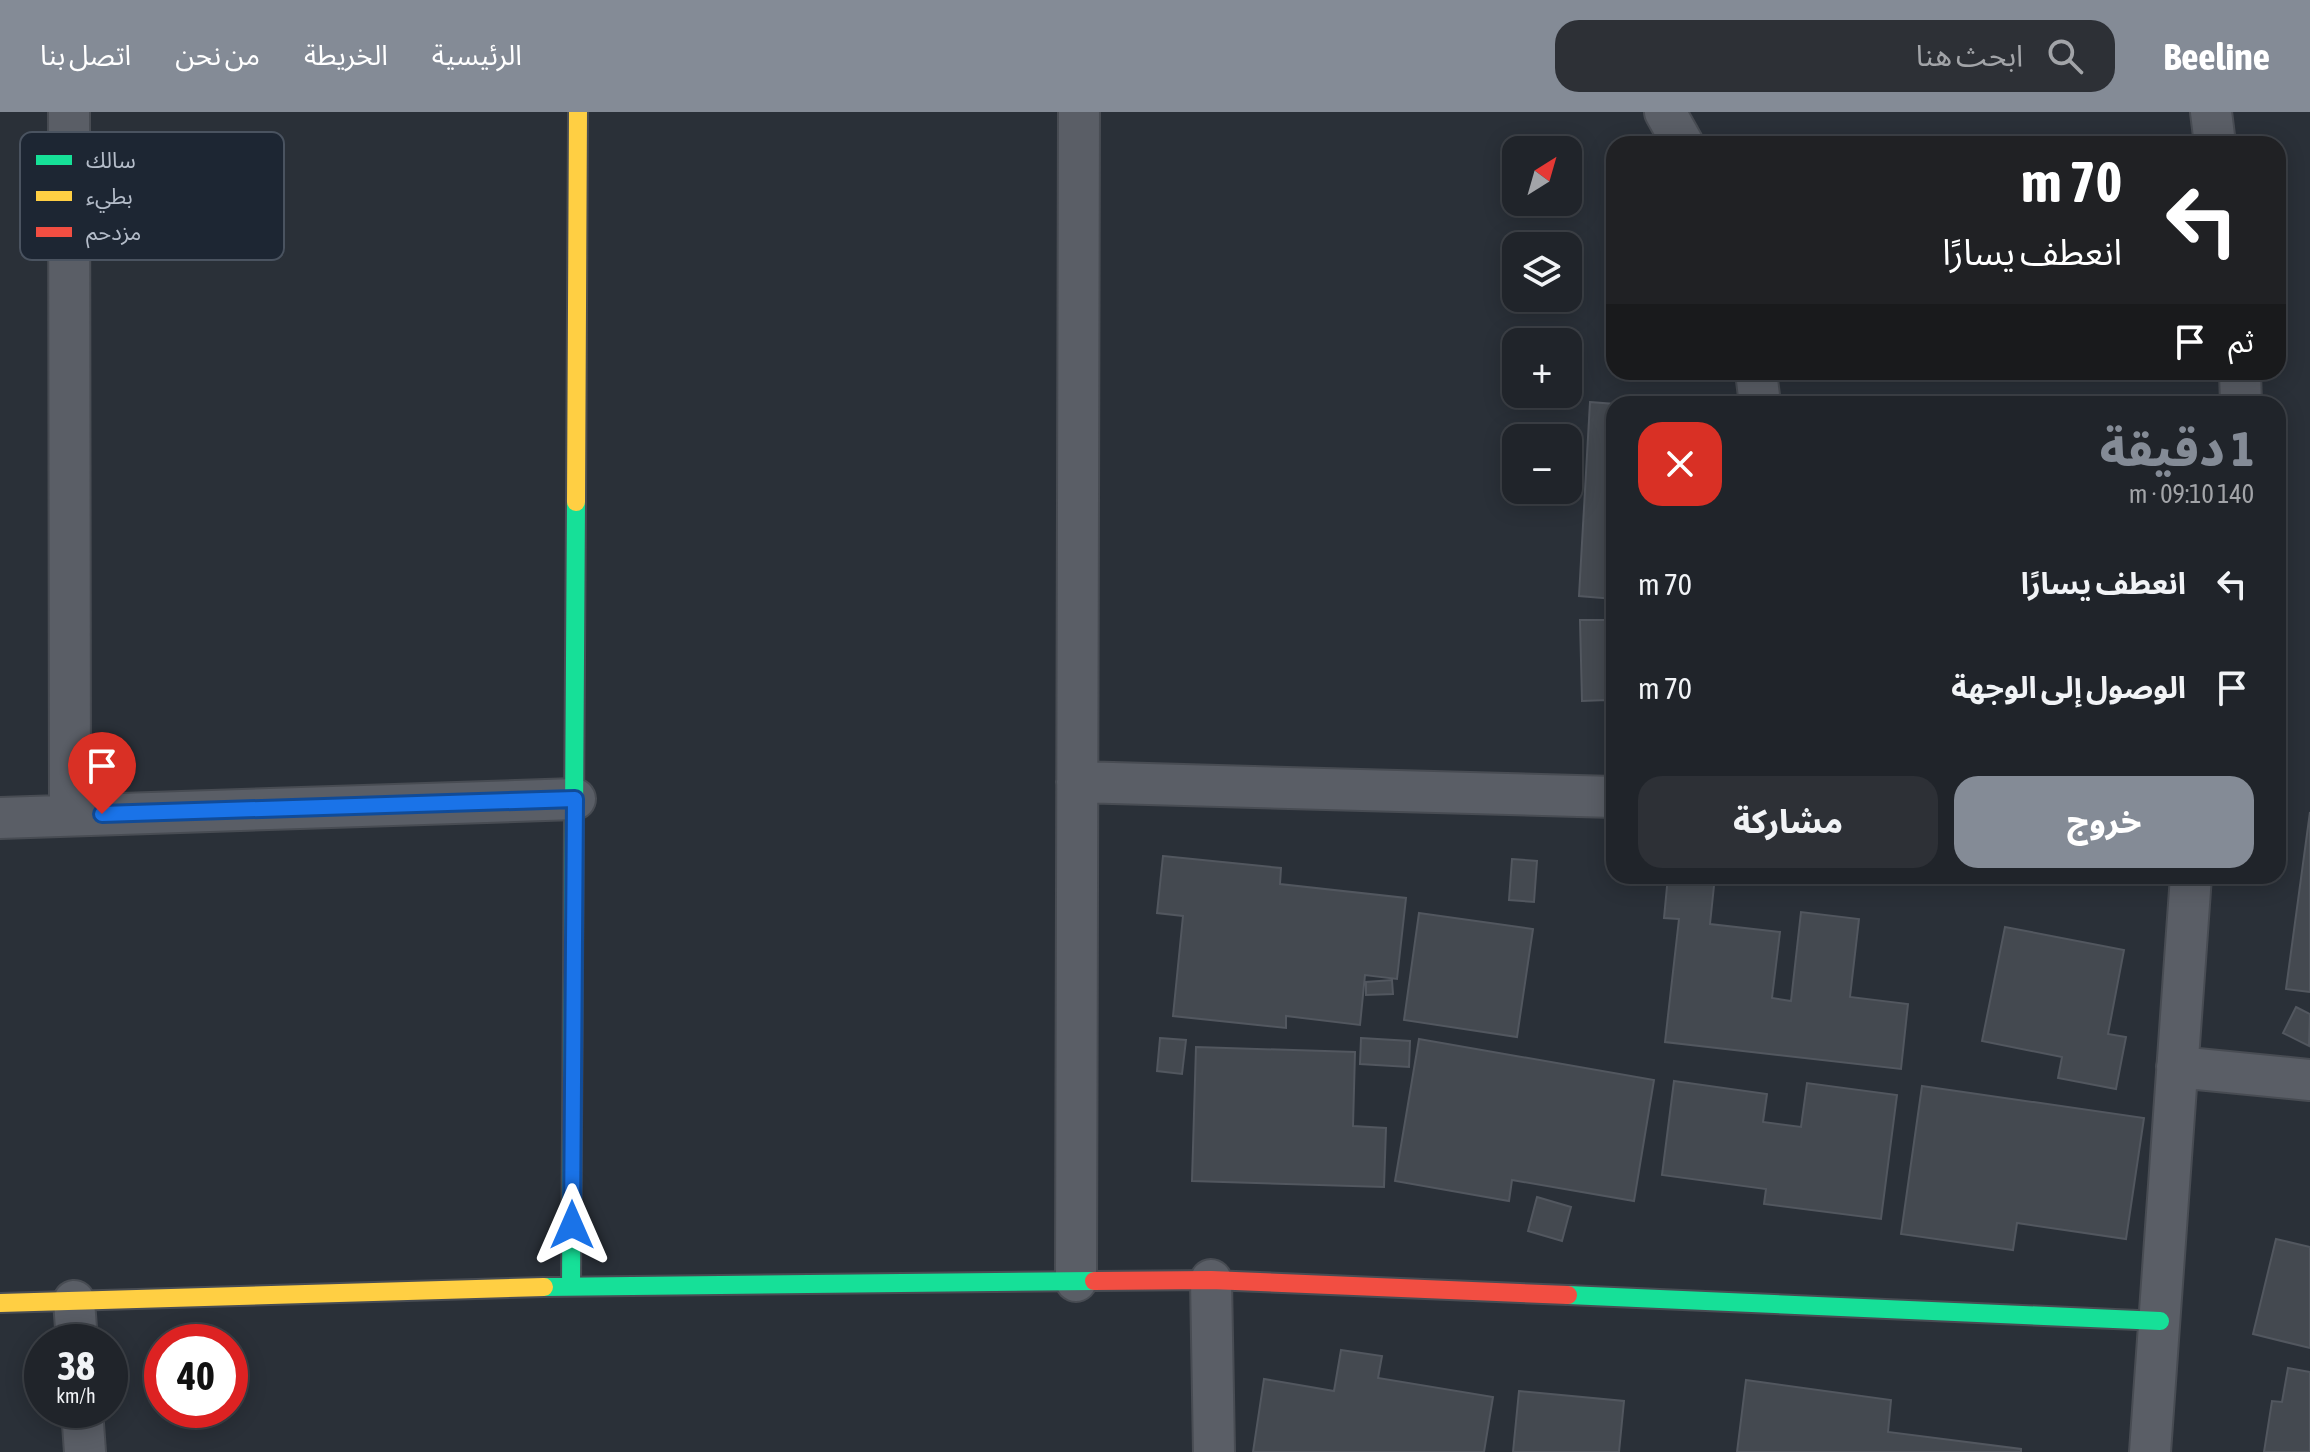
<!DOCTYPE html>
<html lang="ar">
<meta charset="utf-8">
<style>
body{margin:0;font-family:"Asap Condensed","Noto Sans Arabic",sans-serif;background:#2d3036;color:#f1f3f6;direction:rtl;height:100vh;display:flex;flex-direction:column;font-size:30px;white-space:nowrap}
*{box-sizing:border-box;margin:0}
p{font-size:26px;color:#a2a4a8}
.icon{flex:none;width:44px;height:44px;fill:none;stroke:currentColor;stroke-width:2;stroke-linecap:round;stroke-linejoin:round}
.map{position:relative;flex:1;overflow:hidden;direction:ltr}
.details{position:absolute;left:1606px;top:284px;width:680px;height:488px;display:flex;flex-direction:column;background:#20242a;border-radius:24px;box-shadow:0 4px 20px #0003,0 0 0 2px #3d4147;direction:rtl}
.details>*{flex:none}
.banner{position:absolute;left:1606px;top:24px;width:680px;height:244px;border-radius:24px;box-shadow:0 4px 20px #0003,0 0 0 2px #3d4147;direction:rtl;background:#202124;color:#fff;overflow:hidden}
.needle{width:52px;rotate:37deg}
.buttons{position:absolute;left:1502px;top:24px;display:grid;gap:16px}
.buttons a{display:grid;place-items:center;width:80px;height:80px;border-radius:16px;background:#20242a;box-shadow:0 4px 20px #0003,0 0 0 2px #3d4147;font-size:40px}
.speed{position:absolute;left:24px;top:1212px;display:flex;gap:16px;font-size:40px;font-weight:700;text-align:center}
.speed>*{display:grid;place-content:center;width:104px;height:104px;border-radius:50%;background:#20242a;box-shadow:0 4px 20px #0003,0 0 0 2px #3d4147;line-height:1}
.speed small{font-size:20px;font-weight:400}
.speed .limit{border:12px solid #d22;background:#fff;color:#111}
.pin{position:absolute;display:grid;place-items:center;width:68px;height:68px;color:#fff;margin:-82px -34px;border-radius:50% 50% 50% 0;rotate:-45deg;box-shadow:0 0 8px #0007}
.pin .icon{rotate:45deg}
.me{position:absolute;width:88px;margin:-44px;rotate:0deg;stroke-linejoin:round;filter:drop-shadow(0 0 6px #0008)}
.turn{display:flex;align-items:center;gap:28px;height:168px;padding:0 32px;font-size:36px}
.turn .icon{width:104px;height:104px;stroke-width:2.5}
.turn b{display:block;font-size:56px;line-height:68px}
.then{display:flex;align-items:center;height:76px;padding:0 32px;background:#0003;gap:16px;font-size:30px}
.round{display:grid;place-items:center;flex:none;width:84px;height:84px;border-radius:24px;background:#2d3036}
.summary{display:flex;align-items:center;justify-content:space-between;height:136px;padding:0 32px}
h1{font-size:48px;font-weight:800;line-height:60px;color:#848b96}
.primary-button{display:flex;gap:16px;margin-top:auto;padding:16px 32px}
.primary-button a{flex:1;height:92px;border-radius:24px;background:#848b96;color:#fff;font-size:32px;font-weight:800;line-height:92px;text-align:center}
.primary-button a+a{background:#2d3036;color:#f1f3f6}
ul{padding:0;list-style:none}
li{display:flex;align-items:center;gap:24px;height:104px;padding:0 32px}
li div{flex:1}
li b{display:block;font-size:30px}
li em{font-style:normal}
header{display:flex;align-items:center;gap:48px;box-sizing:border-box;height:112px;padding:0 40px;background:#848b96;color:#fff}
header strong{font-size:38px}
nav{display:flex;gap:44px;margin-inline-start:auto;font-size:28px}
.search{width:560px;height:72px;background:#2d3036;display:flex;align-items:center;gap:20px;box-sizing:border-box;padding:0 28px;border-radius:24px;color:#a2a4a8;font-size:30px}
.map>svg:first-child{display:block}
.building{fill:#444950;stroke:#52575f;stroke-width:2}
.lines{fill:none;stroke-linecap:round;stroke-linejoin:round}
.street-casing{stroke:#484c53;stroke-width:44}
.fast-casing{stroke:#484c53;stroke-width:22}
.slow-casing{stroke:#484c53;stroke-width:22}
.jam-casing{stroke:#484c53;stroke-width:22}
.street{stroke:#5a5e66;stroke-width:40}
.fast{stroke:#16e098;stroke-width:18}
.slow{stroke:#ffcf43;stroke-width:18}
.jam{stroke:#f24e42;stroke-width:18}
.route-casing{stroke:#114b97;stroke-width:20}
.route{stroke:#1a73e8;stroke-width:14}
.key{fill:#1d2633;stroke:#4a5360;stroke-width:2}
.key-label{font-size:22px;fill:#b4bcc9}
</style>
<header>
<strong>Beeline</strong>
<div class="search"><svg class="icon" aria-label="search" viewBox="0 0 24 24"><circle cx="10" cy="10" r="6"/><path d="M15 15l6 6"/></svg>ابحث هنا</div>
<nav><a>الرئيسية</a><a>الخريطة</a><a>من نحن</a><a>اتصل بنا</a></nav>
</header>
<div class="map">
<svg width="2310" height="1340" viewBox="0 0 2310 1340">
<rect width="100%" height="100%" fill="#2a3038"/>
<path class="building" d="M1590 290 1615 292 1614 487 1579 484Z
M1580 508H1614V619H1607V588L1582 589Z
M2310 700V880L2286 877Z
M1163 744 1281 756 1280 772 1406 786 1397 867 1365 863 1360 913 1286 904V916L1173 904 1183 804 1157 801Z
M1512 747 1537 749 1534 790 1509 788Z
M1668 764H1715L1710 812 1780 820 1772 886 1791 889 1801 800 1859 807 1850 885 1908 892 1901 957 1665 930 1679 807 1664 806Z
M1419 801 1533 817 1517 925 1404 908Z
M2005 815 2124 838 2108 922 2126 925 2116 977 2058 966 2062 945 1982 929Z
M1392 868 1393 882 1366 883V870Z
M2296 895 2310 902 2309 934 2283 921Z
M1160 926 1186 928 1182 962 1157 959Z
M1361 926 1410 929 1409 955 1360 952Z
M1419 927 1654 968 1634 1089 1512 1068 1509 1089 1395 1069Z
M1196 935 1355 940 1353 1014 1386 1016 1384 1075 1192 1069Z
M1674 969 1767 982 1763 1010 1801 1015 1807 971 1897 983 1881 1107 1764 1092 1766 1077 1662 1063Z
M1922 974 2144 1006 2126 1127 2017 1111 2013 1138 1901 1122Z
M1537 1085 1571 1095 1562 1129 1528 1119Z
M2276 1127 2310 1135V1236L2253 1222Z
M1341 1238 1382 1244 1378 1266 1493 1285 1484 1340H1253L1264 1267 1334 1279Z
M2288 1256 2310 1260V1340H2264L2272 1289 2282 1290Z
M1746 1268 1891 1288 1888 1320 2021 1337V1340H1737Z
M1519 1279 1624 1289 1619 1340H1513Z"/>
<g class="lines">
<defs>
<path id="street" d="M69 0 70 703
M1665 0 1683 32
M2211 0 2215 32
M1756 260 1760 292
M2240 260 2241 292
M1077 670 1614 685
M0 706 575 687
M2177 955 2310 968
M1211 1168 1214 1340
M1076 1169 1079 0
M74 1189 77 1230
M82 1298 85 1340
M2150 1340 2191 764"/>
<path id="fast" d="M571 1174 576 390
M544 1175 1094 1169
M1568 1183 2160 1209"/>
<path id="slow" d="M576 390 578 0
M0 1191 544 1175"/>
<path id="jam" d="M1094 1169 1211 1168 1568 1183"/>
</defs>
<use href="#street" class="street-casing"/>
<use href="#fast" class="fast-casing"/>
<use href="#slow" class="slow-casing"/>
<use href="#jam" class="jam-casing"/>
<use href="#street" class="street"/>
<use href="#fast" class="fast"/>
<use href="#slow" class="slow"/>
<use href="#jam" class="jam"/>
</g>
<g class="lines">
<defs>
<path id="route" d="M102 702 575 687 572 1113"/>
</defs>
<use href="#route" class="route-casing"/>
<use href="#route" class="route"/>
</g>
<rect x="20" y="20" width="264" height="128" rx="12" class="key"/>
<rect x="36" y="43" width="36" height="10" fill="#16e098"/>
<rect x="36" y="79" width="36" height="10" fill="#ffcf43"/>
<rect x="36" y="115" width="36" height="10" fill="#f24e42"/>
<g class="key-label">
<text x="86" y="56">سالك</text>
<text x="86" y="92">بطيء</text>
<text x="86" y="128">مزدحم</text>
</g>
</svg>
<div class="buttons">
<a><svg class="needle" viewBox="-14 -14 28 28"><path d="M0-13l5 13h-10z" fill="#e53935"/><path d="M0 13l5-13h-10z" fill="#a2a4a8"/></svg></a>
<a><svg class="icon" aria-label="layers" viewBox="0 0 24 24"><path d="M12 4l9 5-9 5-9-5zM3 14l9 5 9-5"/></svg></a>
<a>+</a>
<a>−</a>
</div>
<div class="speed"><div>38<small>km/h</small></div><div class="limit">40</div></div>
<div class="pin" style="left:102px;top:702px;background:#d93025"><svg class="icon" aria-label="arrive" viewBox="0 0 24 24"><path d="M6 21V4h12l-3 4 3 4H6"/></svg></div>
<svg class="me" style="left:572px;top:1113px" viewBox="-20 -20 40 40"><path d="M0-17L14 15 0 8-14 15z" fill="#1a73e8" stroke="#fff" stroke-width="4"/></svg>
<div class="banner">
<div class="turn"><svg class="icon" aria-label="left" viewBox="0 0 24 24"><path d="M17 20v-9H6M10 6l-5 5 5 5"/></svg><div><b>70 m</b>انعطف يسارًا</div></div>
<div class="then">ثم<svg class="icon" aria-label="arrive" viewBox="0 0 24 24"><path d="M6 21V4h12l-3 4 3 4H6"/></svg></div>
</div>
<section class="details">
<div class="summary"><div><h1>1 دقيقة</h1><p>140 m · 09:10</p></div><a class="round" style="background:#d93025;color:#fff"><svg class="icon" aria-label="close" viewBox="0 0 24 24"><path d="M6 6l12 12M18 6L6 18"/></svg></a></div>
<ul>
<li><svg class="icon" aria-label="left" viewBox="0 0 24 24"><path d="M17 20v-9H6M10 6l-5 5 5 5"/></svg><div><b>انعطف يسارًا</b></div><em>70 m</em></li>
<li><svg class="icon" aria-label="arrive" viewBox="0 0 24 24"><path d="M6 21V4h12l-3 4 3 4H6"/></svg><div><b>الوصول إلى الوجهة</b></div><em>70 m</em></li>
</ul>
<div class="primary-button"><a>خروج</a><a>مشاركة</a></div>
</section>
</div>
